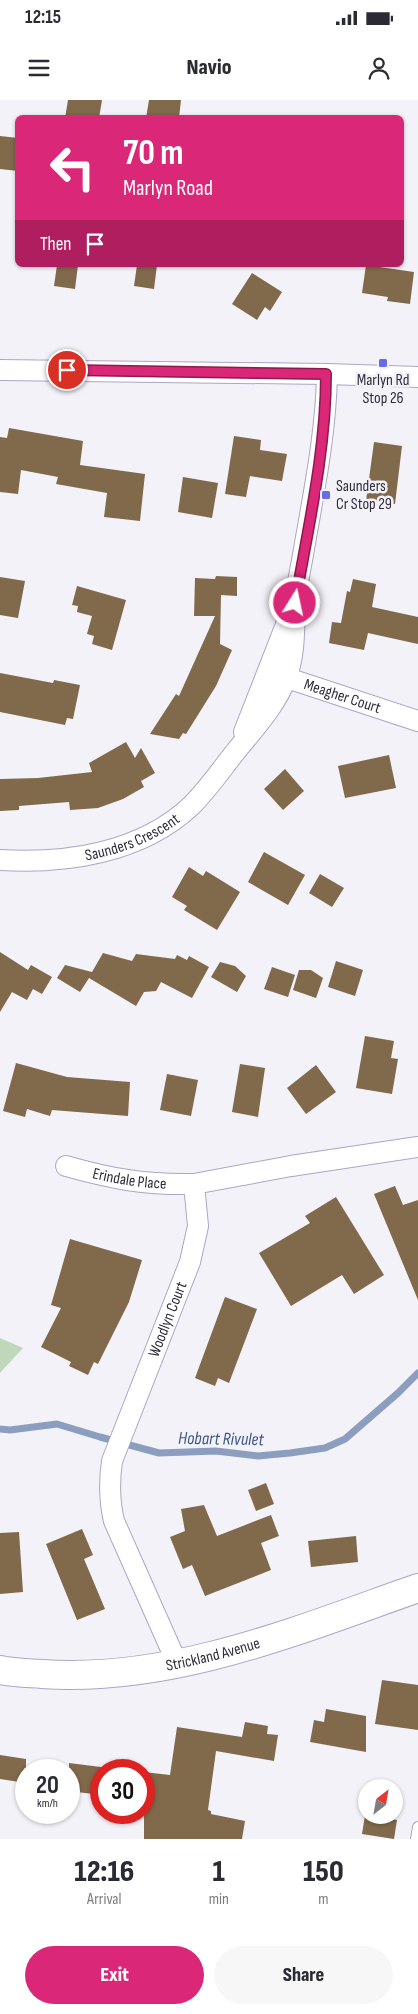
<!DOCTYPE html>
<style>
body{margin:0;font-family:"Sofia Sans Condensed",sans-serif;background:#f7f7f7;color:#2b2b33;height:100vh;display:flex;flex-direction:column;font-size:19px;white-space:nowrap}
*{box-sizing:border-box;margin:0}
p{font-size:16px;color:#7c7c81}
.icon{flex:none;width:28px;height:28px;fill:none;stroke:currentColor;stroke-width:2;stroke-linecap:round;stroke-linejoin:round}
.map{position:relative;height:1739px;overflow:hidden}
.panel{display:flex;flex-direction:column;background:#fff;flex:1}
.panel>*{flex:none}
.guide{position:absolute;left:15px;top:15px;width:389px;height:152px;border-radius:8px;box-shadow:0 1px 4px #0004;background:#db2777;color:#fff;overflow:hidden}
.needle{width:32px;rotate:31deg}
.fabs{position:absolute;left:358px;top:1679px;display:grid;gap:10px}
.fabs a{display:grid;place-items:center;width:45px;height:45px;border-radius:50%;background:#fff;box-shadow:0 1px 4px #0004;font-size:25px}
.speed{position:absolute;left:15px;top:1659px;display:flex;gap:10px;font-size:25px;font-weight:700;text-align:center}
.speed>*{display:grid;place-content:center;width:65px;height:65px;border-radius:50%;background:#fff;box-shadow:0 1px 4px #0004;line-height:1}
.speed small{font-size:12px;font-weight:400}
.speed .limit{border:8px solid #d22;background:#fff;color:#111}
.pin{position:absolute;display:grid;place-items:center;width:42px;height:42px;color:#fff;margin:-21px;border:2px solid #fff;border-radius:50%;box-shadow:0 1px 5px #0007}
.me{position:absolute;width:55px;margin:-28px;rotate:10deg;stroke-linejoin:round;filter:drop-shadow(0 0 4px #0008)}
.turn{display:flex;align-items:center;gap:18px;height:105px;padding:0 25px;font-size:22px}
.turn .icon{width:65px;height:65px;stroke-width:2.5}
.turn b{display:block;font-size:35px;line-height:42px}
.then{display:flex;align-items:center;height:48px;padding:0 25px;background:#0003;gap:10px;font-size:19px}
.eta{display:flex;justify-content:space-evenly;align-items:center;height:85px;text-align:center}
.eta b{font-size:30px;font-weight:800;line-height:35px}
.action{display:flex;gap:10px;margin-top:auto;padding:10px 25px}
.action a{flex:1;height:58px;border-radius:30px;background:#db2777;color:#fff;font-size:20px;font-weight:800;line-height:58px;text-align:center}
.action a+a{background:#f7f7f7;color:#2b2b33}
.status{display:flex;justify-content:space-between;align-items:center;height:35px;padding:0 25px;background:#fff;direction:ltr}
.status svg{height:14px;fill:currentColor}
header{display:flex;justify-content:space-between;align-items:center;height:65px;padding:0 25px;background:#fff;font-size:22px;font-weight:800}
.map>svg:first-child{display:block}
.green{fill:#c0d7b9}
.lines{fill:none;stroke-linecap:round;stroke-linejoin:round}
.stream{stroke:#8c9ebf;stroke-width:7}
.building{fill:#81694b}
.lane-casing{stroke:#ada5c6;stroke-width:12}
.street-casing{stroke:#ada5c6;stroke-width:22}
.secondary-casing{stroke:#ada5c6;stroke-width:30}
.lane{stroke:#fff;stroke-width:10}
.street{stroke:#fff;stroke-width:20}
.secondary{stroke:#fff;stroke-width:28}
.route-casing{stroke:#8e194d;stroke-width:12}
.route{stroke:#db2777;stroke-width:9}
.poi-dot{fill:#666ce5;stroke:#f4f2f9;stroke-width:2}
.labels{text-anchor:middle;dominant-baseline:central;stroke-width:5;stroke-linejoin:round;paint-order:stroke}
.poi-label{font-size:16px;fill:#302d3a;stroke:#f4f2f9}
.street-label{font-size:16px;fill:#302d3a;stroke:#f4f2f9}
.water-label{font-size:18px;font-style:italic;fill:#3e5787;stroke:#f4f2f9}
</style>
<div class="status"><b>12:15</b><svg viewBox="0 0 49 12"><path d="M0 12V9h3v3zM5 12V6h3v6zM10 12V3h3v9zM15 12V0h3v12zM26 1h20v11H26zM47 4h2v5h-2z"/></svg></div>
<header><svg class="icon" aria-label="menu" viewBox="0 0 24 24"><path d="M4 6h16M4 12h16M4 18h16"/></svg>Navio<svg class="icon" aria-label="person" viewBox="0 0 24 24"><circle cx="12" cy="8" r="4"/><path d="M4 21q1-7 8-7t8 7"/></svg></header>
<div class="map">
<svg width="418" height="1739" viewBox="0 0 418 1739">
<rect width="100%" height="100%" fill="#f4f2f9"/>
<path class="green" d="M0 1238 23 1248 0 1273Z"/>
<g class="lines">
<path class="stream" d="M0 1329 10 1330 57 1324 100 1337 159 1353 216 1351 258 1356 290 1353 325 1348 345 1339 398 1293 418 1273"/>
</g>
<path class="building" d="M68 0H102L99 18H65Z
M149 0H181L179 18H146Z
M0 36 18 38V71L0 69Z
M57 165H78L75 189 54 186Z
M137 165H157L154 189 134 186Z
M366 165 414 172 410 204 387 201 388 197 362 193Z
M252 173 282 192 270 211 265 207 257 220 232 204Z
M9 328 83 341 80 365 145 374 140 421 104 417 107 393 56 384 58 377 21 370 18 394 0 392V337L7 338Z
M234 336 261 340 260 350 287 354 282 381 250 376 246 397 225 394Z
M374 342 402 346 395 404 366 401Z
M183 377 218 383 212 418 178 412Z
M216 476 237 477V496L221 495 220 544 232 550 216 586 186 634 183 633 179 639 150 634 176 594 179 596 215 516H194L195 478 215 479Z
M0 477 25 481 18 518 0 515Z
M353 479 376 484 372 507 418 517V544L368 533 364 550 329 543 332 522 341 523 347 491 350 492Z
M77 486 126 500 112 550 92 544 94 536 87 534 92 516 77 512 78 506 72 505Z
M0 573 53 583 54 580 80 585 73 619 67 618 65 625 0 612Z
M126 642 135 658 141 648 155 673 141 681 144 687 123 699 98 708 70 710 69 702 19 706V710L0 711V679L38 678 92 672 89 663Z
M389 655 396 688 345 698 338 666Z
M285 669 304 691 283 710 264 689Z
M264 752 305 775 288 805 248 782Z
M189 767 203 776 206 771 240 792 217 830 184 810 187 806 172 797Z
M320 774 344 788 332 807 309 793Z
M0 852 28 870 31 865 52 877 42 894 33 889 27 900 12 892 0 912Z
M103 853 132 861 136 854 175 859 177 855 187 860 189 856 209 867 192 898 161 882 156 891 144 892 136 906 89 878 80 892 57 878 65 865 92 872Z
M336 861 363 870 355 896 328 887Z
M220 862 235 866 246 876 237 892 211 877Z
M272 867 295 875 288 897 264 889Z
M299 870H311L323 878 316 898 293 890Z
M365 936 394 941 391 958 398 959 392 994 356 988Z
M16 963 67 977 130 982 128 1016 52 1010 50 1016 27 1009 25 1017 3 1011Z
M240 964 265 968 258 1017 232 1012Z
M316 965 336 992 306 1014 287 988Z
M167 974 198 980 191 1016 160 1010Z
M395 1086 403 1105 418 1100V1200L374 1094Z
M336 1097 384 1175 354 1194 342 1175 291 1206 259 1153 310 1123 305 1116Z
M70 1139 142 1160 129 1202 98 1264 94 1262 88 1275 69 1266 71 1262 41 1247 61 1208 51 1205Z
M225 1197 257 1209 229 1283 218 1278 215 1286 195 1278Z
M266 1383 274 1404 256 1411 248 1390Z
M204 1405 217 1436 271 1415 279 1436 261 1443 271 1470 205 1496 192 1465 183 1469 170 1437 185 1431 181 1409Z
M82 1429 93 1455 84 1459 105 1509 77 1520 46 1444Z
M19 1432 23 1492 0 1494V1433Z
M356 1436 358 1462 311 1467 308 1441Z
M382 1580 418 1585V1630L375 1624Z
M326 1609 366 1616V1652L310 1642 314 1620 324 1622Z
M245 1622 268 1626 267 1634 278 1635 274 1661 216 1651 208 1710 211 1711V1714L245 1721 242 1739H144V1672L170 1675 177 1627 242 1637Z
M0 1655 26 1659V1683L0 1679Z
M69 1663 101 1667V1695L69 1691Z
M366 1709V1715H393L392 1719 397 1720 394 1739 362 1734Z"/>
<g class="lines">
<defs>
<path id="lane" d="M416 1739 418 1727"/>
<g id="street">
<path d="M0 270 327 274 418 277"/>
<path id="s1" d="M275 574 418 621"/>
<path d="M244 632 289 517"/>
<path id="s2" d="M0 760C66 764 141 753 191 706 208 689 221 670 236 651 255 628 277 604 287 576 295 553 294 529 295 505 296 487 301 468 304 449 314 391 326 333 327 274"/>
<path id="s3" d="M66 1066C112 1079 145 1085 194 1084"/>
<path id="s4" d="M177 1563 114 1421C109 1400 109 1382 112 1361L190 1162 198 1126 194 1084 291 1066 418 1047"/>
</g>
<g id="secondary">
<path id="s5" d="M0 1570C14 1573 28 1573 42 1574 172 1583 298 1530 418 1488"/>
</g>
</defs>
<use href="#lane" class="lane-casing"/>
<use href="#street" class="street-casing"/>
<use href="#secondary" class="secondary-casing"/>
<use href="#lane" class="lane"/>
<use href="#street" class="street"/>
<use href="#secondary" class="secondary"/>
</g>
<g class="lines">
<defs>
<path id="route" d="M67 270 326 274C326 351 308 428 295 503"/>
</defs>
<use href="#route" class="route-casing"/>
<use href="#route" class="route"/>
</g>
<g class="poi-dot">
<rect x="378" y="258" width="10" height="10" rx="2.5"/>
<rect x="321" y="390" width="10" height="10" rx="2.5"/>
</g>
<g class="labels">
<g class="poi-label">
<text x="383" y="280">Marlyn Rd<tspan x="383" dy="18">Stop 26</tspan></text>
<text x="336" y="386" text-anchor="start">Saunders<tspan x="336" dy="18">Cr Stop 29</tspan></text>
</g>
<g class="street-label">
<text stroke="none"><textPath href="#s1" startOffset="71">Meagher Court</textPath></text>
<text stroke="none"><textPath href="#s2" startOffset="136">Saunders Crescent</textPath></text>
<text stroke="none"><textPath href="#s3" startOffset="65">Erindale Place</textPath></text>
<text stroke="none"><textPath href="#s4" startOffset="368">Woodlyn Court</textPath></text>
<text stroke="none"><textPath href="#s5" startOffset="215">Strickland Avenue</textPath></text>
</g>
<g class="water-label">
<text transform="translate(221 1339) rotate(1)">Hobart Rivulet</text>
</g>
</g>
</svg>
<div class="fabs">
<a><svg class="needle" viewBox="-14 -14 28 28"><path d="M0-13l5 13h-10z" fill="#e53935"/><path d="M0 13l5-13h-10z" fill="#7c7c81"/></svg></a>
</div>
<div class="speed"><div>20<small>km/h</small></div><div class="limit">30</div></div>
<div class="pin" style="left:67px;top:270px;background:#d93025"><svg class="icon" aria-label="arrive" viewBox="0 0 24 24"><path d="M6 21V4h12l-3 4 3 4H6"/></svg></div>
<svg class="me" style="left:295px;top:503px" viewBox="-20 -20 40 40"><circle r="17" fill="#db2777" stroke="#fff" stroke-width="3"/><path d="M0-11L8 9 0 5-8 9z" fill="#fff"/></svg>
<div class="guide">
<div class="turn"><svg class="icon" aria-label="left" viewBox="0 0 24 24"><path d="M17 20v-9H6M10 6l-5 5 5 5"/></svg><div><b>70 m</b>Marlyn Road</div></div>
<div class="then">Then<svg class="icon" aria-label="arrive" viewBox="0 0 24 24"><path d="M6 21V4h12l-3 4 3 4H6"/></svg></div>
</div>
</div>
<section class="panel">
<div class="eta">
<div><b>12:16</b><p>Arrival</p></div>
<div><b>1</b><p>min</p></div>
<div><b>150</b><p>m</p></div>
</div>
<div class="action"><a>Exit</a><a>Share</a></div>
</section>
